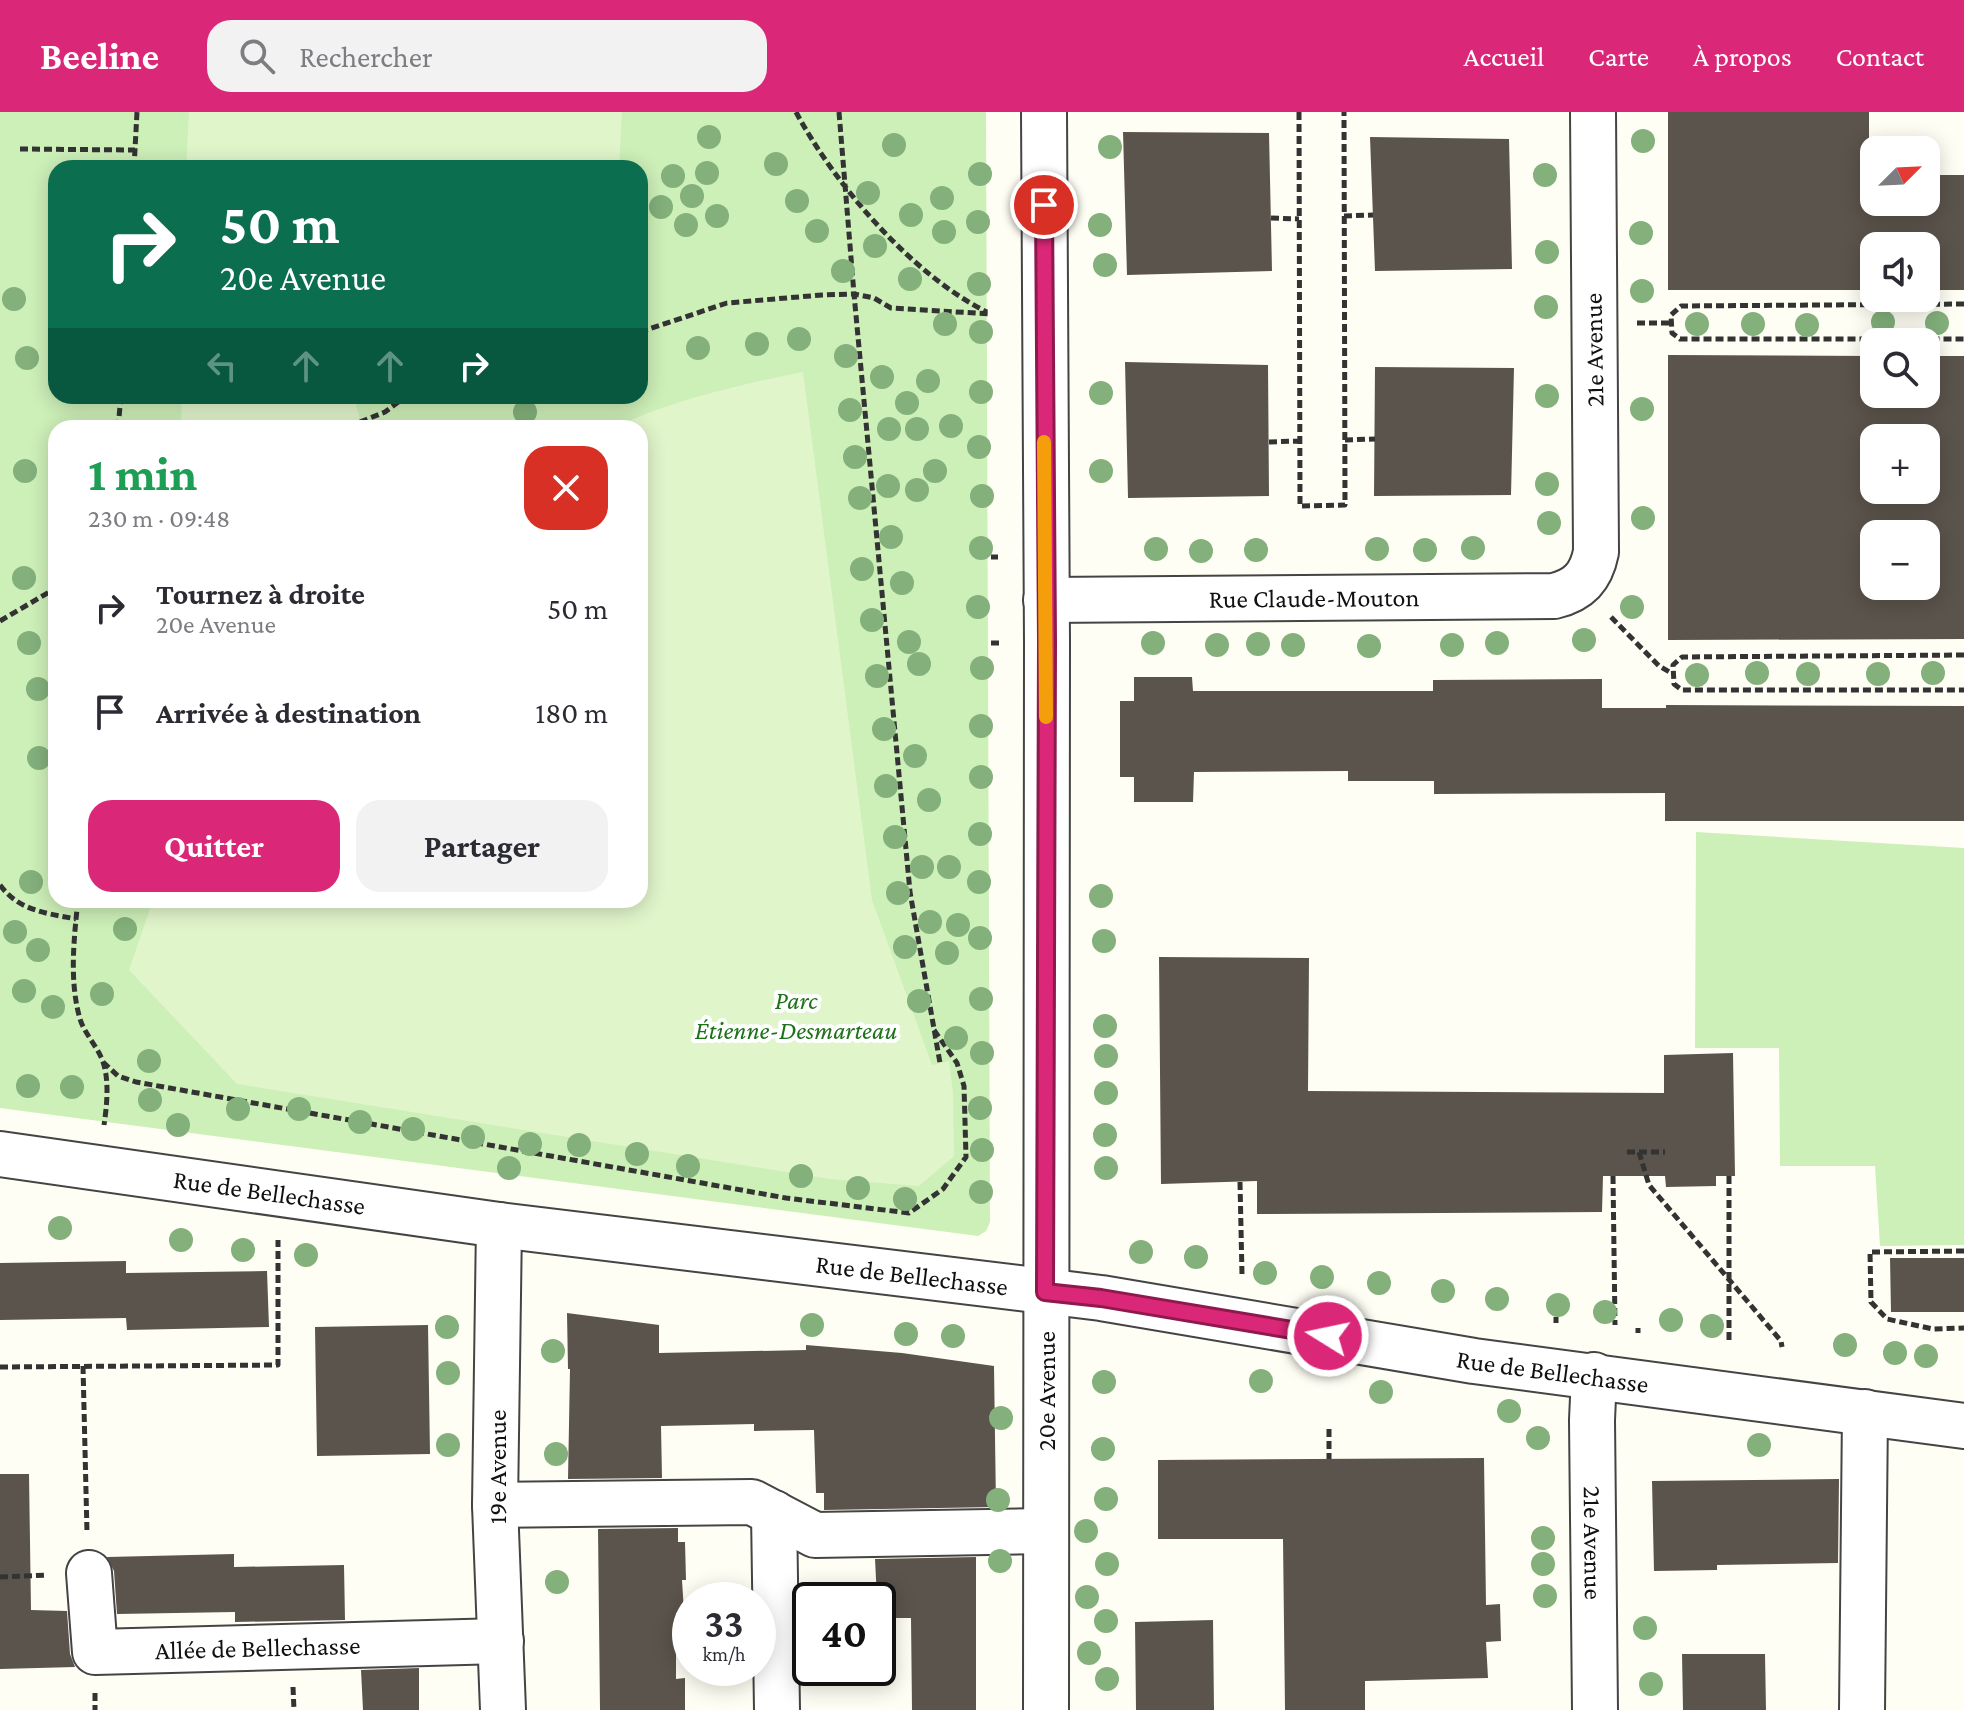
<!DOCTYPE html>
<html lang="fr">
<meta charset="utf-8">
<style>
body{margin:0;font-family:"Crimson Pro",serif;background:#f2f2f3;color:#2b2b33;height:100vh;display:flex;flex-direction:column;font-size:30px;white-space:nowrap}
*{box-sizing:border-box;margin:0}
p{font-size:26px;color:#7c7c81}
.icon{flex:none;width:44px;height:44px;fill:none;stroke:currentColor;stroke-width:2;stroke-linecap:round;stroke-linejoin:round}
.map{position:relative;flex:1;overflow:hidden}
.details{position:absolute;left:48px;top:308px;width:600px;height:488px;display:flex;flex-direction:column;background:#fff;border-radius:24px;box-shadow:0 4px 20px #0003}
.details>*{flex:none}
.top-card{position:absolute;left:48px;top:48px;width:600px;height:244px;border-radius:24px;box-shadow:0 4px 20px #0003;background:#0b6e4f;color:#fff;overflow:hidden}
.needle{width:52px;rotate:66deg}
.controls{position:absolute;left:1860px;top:24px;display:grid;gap:16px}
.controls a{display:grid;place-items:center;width:80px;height:80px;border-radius:16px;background:#fff;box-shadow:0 4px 20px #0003;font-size:40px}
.speed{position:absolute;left:672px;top:1470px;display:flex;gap:16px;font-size:40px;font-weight:700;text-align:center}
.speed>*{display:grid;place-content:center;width:104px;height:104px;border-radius:50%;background:#fff;box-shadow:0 4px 20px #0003;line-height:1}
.speed small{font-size:20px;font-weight:400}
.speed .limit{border:4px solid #111;border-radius:12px;background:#fff;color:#111}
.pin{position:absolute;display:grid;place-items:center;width:68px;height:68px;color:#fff;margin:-34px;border:4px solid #fff;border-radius:50%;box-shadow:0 2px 8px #0007}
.me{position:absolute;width:88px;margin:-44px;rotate:280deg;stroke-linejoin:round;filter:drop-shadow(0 0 6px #0008)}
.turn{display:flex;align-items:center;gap:28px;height:168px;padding:0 40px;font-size:36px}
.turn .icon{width:104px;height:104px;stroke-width:2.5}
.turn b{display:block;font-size:56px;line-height:68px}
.lanes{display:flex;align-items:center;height:76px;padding:0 40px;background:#0003;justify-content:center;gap:40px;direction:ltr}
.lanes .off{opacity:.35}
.round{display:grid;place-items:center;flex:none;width:84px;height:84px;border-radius:24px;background:#f2f2f3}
.headline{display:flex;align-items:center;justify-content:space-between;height:136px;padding:0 40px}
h1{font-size:48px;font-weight:700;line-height:60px;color:#1e9e55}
.button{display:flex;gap:16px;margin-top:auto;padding:16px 40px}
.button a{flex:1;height:92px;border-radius:24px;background:#db2777;color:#fff;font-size:32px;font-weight:700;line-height:92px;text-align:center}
.button a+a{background:#f2f2f3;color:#2b2b33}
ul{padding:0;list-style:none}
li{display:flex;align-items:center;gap:24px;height:104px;padding:0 40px}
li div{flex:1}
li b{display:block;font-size:30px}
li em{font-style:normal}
header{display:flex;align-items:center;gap:48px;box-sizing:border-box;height:112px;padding:0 40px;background:#db2777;color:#fff}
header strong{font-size:38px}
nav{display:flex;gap:44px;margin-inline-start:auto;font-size:28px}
.search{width:560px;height:72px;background:#f2f2f3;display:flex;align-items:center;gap:20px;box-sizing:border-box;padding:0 28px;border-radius:24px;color:#7c7c81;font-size:30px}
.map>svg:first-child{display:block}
.green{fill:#cdefb8;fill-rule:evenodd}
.pitch{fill:#e1f5cb}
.building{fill:#5b544c;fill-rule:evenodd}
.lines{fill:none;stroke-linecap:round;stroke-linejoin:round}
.minor-casing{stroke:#444;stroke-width:48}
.path{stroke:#333;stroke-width:5;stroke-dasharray:8 4;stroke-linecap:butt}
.minor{stroke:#fff;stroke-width:44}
.tree{fill:#83b07b}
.route-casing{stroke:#8e194d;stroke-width:20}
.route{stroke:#db2777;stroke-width:14}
.slow{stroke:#f59e0b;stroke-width:14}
.labels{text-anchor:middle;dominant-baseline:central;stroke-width:8;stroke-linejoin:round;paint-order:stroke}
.street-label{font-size:26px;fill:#111;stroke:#fff}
.park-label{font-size:26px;font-style:italic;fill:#1e7118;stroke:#fff}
</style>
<header>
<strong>Beeline</strong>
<div class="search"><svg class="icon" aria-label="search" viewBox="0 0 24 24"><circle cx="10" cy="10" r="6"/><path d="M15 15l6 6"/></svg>Rechercher</div>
<nav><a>Accueil</a><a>Carte</a><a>À propos</a><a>Contact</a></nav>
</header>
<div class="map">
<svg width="1964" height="1598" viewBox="0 0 1964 1598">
<rect width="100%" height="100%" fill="#fffef4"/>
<path class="green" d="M0 0H986L990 1110 986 1119 978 1124 0 996ZM56 56H640V284H56ZM56 316H640V788H56Z
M1696 720 1964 736V1133L1880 1134 1875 1054H1780L1779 936H1695Z"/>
<path class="pitch" d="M189 0H622L619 56H186Z
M803 260 872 788 932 953 949 949 953 981 954 1044 919 1074 830 1067 237 972 129 858 153 788H640V316H612C674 288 737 273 803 260Z
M187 284H354L360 310 358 316H181L182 287Z"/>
<path class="building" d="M1668 0H1869V63H1874V90H1926V63H1964V178H1926V134H1874V178H1668Z
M1123 20 1269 21 1272 159 1127 163Z
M1370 25 1509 27 1512 157 1375 159Z
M1668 243 1874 244V282H1926V244H1964V527L1668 528ZM1874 326H1926V378H1874ZM1874 422H1926V474H1874Z
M1125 250 1268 253 1269 384 1128 386Z
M1375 255 1514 256 1511 383 1374 384Z
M1134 565H1192L1193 579H1433V568L1602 567V596H1666V593L1964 594V709H1665V681L1434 682V669H1348V659L1194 660 1193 690H1134V665H1120V589H1134Z
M1159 845 1309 846 1308 979 1664 981V943L1733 941 1735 1064H1716V1074L1666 1075 1665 1064H1603L1602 1100 1257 1102V1069L1161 1072Z
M1890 1146H1964V1200H1891Z
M126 1149V1161L267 1159 269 1215 127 1218 126 1206 0 1208V1151Z
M567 1201 659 1213V1241L806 1238V1233L902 1241 994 1254 996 1395 824 1398V1381H816L814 1318 754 1319V1312L661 1314 662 1366 568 1367 570 1257H568Z
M428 1213 430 1342 317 1344 315 1215Z
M1484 1346 1486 1493 1500 1492 1501 1529 1486 1530 1488 1566 1365 1569V1598H1285L1283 1427H1158V1348Z
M0 1362H29L31 1498 67 1499 70 1542 75 1555 0 1557Z
M1839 1367 1838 1451 1717 1453V1458L1654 1459 1652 1369Z
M678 1416V1430H685L686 1468H682L684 1500 676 1501V1567L685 1566V1598H600L598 1417Z
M234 1442V1455L344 1453 345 1508 235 1510V1500L117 1502 114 1459 107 1445Z
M976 1445V1598H912L911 1506H878L875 1447Z
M1213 1508 1214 1598H1136L1135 1510Z
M1682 1542H1765L1766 1598H1683Z
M419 1556V1598H363L361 1558Z"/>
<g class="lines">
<defs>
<g id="minor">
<path d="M1044 0 1047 530 1046 1598"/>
<path id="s1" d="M1046 488 1554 484C1579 478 1591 465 1596 440L1593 0"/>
<path id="s2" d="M0 1042 499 1113 1101 1186 1474 1249 1964 1314"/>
<path d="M499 1113 495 1393 503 1598"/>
<path id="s3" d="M1594 1263 1592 1308 1595 1598"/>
<path d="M495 1393 752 1390 815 1423 1045 1419"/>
<path d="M774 1401 777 1598"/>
<path id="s4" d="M89 1461 95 1540 501 1529"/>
<path d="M1862 1598 1865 1300"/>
</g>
</defs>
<use href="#minor" class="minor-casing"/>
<path class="path" d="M796 0C835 73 912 163 987 200
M839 0 854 182 910 780 940 951
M1299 0 1300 394 1345 393 1344 0
M20 37 135 38
M134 56 137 0
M1344 104 1373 103
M1271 106 1299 107
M1964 192 1681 194 1671 203 1672 221 1680 227H1964
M1637 211H1672
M640 220 727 191 822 183 854 182 874 186 891 196 991 202
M360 310 385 300 406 284
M118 316 121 284
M1345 328 1375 327
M1269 330 1300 329
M991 445H998
M1611 505 1659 554 1673 562
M0 509 56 476
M991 531H999
M1964 543 1682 545 1673 553 1674 572 1682 578H1964
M0 773C19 799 46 801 76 807
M78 788C74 826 69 869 80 907 84 920 95 932 101 945 110 964 107 993 104 1013
M103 950 118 964 136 970 786 1086 909 1101 943 1077 966 1045 964 974 957 951 934 918
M1627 1040H1665
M1639 1040 1649 1073 1781 1229 1782 1235
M1613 1064 1615 1213
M1240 1070 1242 1163
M1964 1139 1870 1140 1871 1190 1887 1207 1933 1217 1964 1216
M1556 1211V1205
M1638 1221V1216
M1729 1228V1064
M83 1254 87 1421
M0 1255 278 1253V1128
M1329 1317V1347
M0 1465 47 1463
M293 1575 294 1598
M95 1581V1598"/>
<use href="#minor" class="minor"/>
</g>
<g class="tree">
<circle cx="709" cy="25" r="12"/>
<circle cx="1643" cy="29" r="12"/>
<circle cx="894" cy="33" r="12"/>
<circle cx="1110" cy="35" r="12"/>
<circle cx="776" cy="52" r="12"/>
<circle cx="707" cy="61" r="12"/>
<circle cx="980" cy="62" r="12"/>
<circle cx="1545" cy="63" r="12"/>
<circle cx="673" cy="64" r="12"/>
<circle cx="868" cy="81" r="12"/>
<circle cx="692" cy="84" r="12"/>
<circle cx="942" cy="86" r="12"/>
<circle cx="797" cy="89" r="12"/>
<circle cx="661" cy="95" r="12"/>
<circle cx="911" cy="103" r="12"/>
<circle cx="717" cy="104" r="12"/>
<circle cx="978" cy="110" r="12"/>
<circle cx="686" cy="113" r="12"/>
<circle cx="1100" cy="113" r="12"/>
<circle cx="817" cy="119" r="12"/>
<circle cx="944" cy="120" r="12"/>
<circle cx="1641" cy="121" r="12"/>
<circle cx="875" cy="134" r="12"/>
<circle cx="1547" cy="140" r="12"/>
<circle cx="1105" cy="153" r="12"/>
<circle cx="843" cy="159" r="12"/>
<circle cx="910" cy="167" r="12"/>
<circle cx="979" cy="172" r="12"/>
<circle cx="1642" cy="179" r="12"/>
<circle cx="14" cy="187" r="12"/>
<circle cx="1546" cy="195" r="12"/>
<circle cx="1883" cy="210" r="12"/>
<circle cx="1937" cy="211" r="12"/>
<circle cx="945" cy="212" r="12"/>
<circle cx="1697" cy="212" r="12"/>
<circle cx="1753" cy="212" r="12"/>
<circle cx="1807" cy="213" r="12"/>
<circle cx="981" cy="220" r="12"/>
<circle cx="799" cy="227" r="12"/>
<circle cx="757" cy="232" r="12"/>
<circle cx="698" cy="236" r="12"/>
<circle cx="846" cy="244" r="12"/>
<circle cx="27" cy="246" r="12"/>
<circle cx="882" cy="265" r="12"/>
<circle cx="928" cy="269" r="12"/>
<circle cx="981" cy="280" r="12"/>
<circle cx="1101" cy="281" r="12"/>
<circle cx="1547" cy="284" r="12"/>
<circle cx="907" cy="291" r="12"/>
<circle cx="1642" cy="297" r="12"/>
<circle cx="850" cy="298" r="12"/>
<circle cx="525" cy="300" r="12"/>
<circle cx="951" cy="314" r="12"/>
<circle cx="889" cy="317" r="12"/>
<circle cx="917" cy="317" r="12"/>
<circle cx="979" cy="335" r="12"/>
<circle cx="855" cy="345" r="12"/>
<circle cx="25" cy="359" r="12"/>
<circle cx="935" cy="359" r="12"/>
<circle cx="1101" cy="359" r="12"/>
<circle cx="1547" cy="372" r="12"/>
<circle cx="888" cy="374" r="12"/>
<circle cx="917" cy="378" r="12"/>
<circle cx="982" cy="384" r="12"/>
<circle cx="860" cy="386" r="12"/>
<circle cx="1643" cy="406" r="12"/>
<circle cx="1549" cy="411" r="12"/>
<circle cx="891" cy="425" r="12"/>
<circle cx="981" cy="436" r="12"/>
<circle cx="1473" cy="436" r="12"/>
<circle cx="1156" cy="437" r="12"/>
<circle cx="1377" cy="437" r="12"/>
<circle cx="1256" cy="438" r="12"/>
<circle cx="1425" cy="438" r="12"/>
<circle cx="1201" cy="439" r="12"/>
<circle cx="862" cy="457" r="12"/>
<circle cx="24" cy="466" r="12"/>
<circle cx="902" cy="471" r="12"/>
<circle cx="978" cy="495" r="12"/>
<circle cx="1632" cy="495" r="12"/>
<circle cx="872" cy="508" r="12"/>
<circle cx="1584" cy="528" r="12"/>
<circle cx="909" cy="530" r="12"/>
<circle cx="29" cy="531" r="12"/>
<circle cx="1153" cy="531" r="12"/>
<circle cx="1497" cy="531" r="12"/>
<circle cx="1258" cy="532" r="12"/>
<circle cx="1217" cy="533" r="12"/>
<circle cx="1293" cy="533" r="12"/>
<circle cx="1452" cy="533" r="12"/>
<circle cx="1369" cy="534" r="12"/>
<circle cx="919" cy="552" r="12"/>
<circle cx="982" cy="556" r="12"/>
<circle cx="1757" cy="561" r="12"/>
<circle cx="1933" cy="561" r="12"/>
<circle cx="1808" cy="562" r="12"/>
<circle cx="1878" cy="562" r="12"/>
<circle cx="1697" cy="563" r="12"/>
<circle cx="877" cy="564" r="12"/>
<circle cx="38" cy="577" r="12"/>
<circle cx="981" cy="614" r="12"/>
<circle cx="884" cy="617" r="12"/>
<circle cx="915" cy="644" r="12"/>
<circle cx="39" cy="646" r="12"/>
<circle cx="981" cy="665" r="12"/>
<circle cx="886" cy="674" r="12"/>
<circle cx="929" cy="688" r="12"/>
<circle cx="980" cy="722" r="12"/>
<circle cx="895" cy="725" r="12"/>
<circle cx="922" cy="755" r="12"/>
<circle cx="949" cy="755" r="12"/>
<circle cx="31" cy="770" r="12"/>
<circle cx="979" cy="770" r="12"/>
<circle cx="898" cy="781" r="12"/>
<circle cx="1101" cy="784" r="12"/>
<circle cx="930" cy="810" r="12"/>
<circle cx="958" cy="813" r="12"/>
<circle cx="125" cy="817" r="12"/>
<circle cx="15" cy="820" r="12"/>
<circle cx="980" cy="826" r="12"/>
<circle cx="1104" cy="829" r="12"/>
<circle cx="905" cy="835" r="12"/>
<circle cx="38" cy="838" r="12"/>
<circle cx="947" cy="841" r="12"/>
<circle cx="24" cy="879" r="12"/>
<circle cx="102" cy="882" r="12"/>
<circle cx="981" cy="887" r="12"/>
<circle cx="919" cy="889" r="12"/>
<circle cx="53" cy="895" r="12"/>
<circle cx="1105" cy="914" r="12"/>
<circle cx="956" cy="926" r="12"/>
<circle cx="982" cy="941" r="12"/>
<circle cx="1106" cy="944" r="12"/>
<circle cx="149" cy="949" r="12"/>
<circle cx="28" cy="974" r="12"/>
<circle cx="72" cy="975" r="12"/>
<circle cx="1106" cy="981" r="12"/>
<circle cx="150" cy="988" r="12"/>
<circle cx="980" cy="996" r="12"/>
<circle cx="238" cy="997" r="12"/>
<circle cx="299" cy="997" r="12"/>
<circle cx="360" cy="1010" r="12"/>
<circle cx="178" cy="1013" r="12"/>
<circle cx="413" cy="1017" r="12"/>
<circle cx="1105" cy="1023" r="12"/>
<circle cx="473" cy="1025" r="12"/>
<circle cx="530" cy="1032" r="12"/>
<circle cx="579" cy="1033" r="12"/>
<circle cx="982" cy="1038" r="12"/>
<circle cx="637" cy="1042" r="12"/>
<circle cx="688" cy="1054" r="12"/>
<circle cx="509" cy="1056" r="12"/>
<circle cx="1106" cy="1056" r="12"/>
<circle cx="801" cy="1064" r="12"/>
<circle cx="858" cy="1076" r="12"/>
<circle cx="981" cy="1080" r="12"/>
<circle cx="905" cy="1087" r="12"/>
<circle cx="60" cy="1116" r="12"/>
<circle cx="181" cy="1128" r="12"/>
<circle cx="243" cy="1138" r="12"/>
<circle cx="1141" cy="1140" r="12"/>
<circle cx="306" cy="1143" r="12"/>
<circle cx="1196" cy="1145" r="12"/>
<circle cx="1265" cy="1161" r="12"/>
<circle cx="1322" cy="1165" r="12"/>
<circle cx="1379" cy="1171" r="12"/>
<circle cx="1443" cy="1179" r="12"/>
<circle cx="1497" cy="1187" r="12"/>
<circle cx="1558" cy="1193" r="12"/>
<circle cx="1605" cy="1200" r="12"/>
<circle cx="1671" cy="1208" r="12"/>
<circle cx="812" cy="1213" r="12"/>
<circle cx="1712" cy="1214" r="12"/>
<circle cx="447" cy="1215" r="12"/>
<circle cx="906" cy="1222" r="12"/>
<circle cx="953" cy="1224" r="12"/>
<circle cx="1845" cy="1233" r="12"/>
<circle cx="553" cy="1239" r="12"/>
<circle cx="1895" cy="1241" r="12"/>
<circle cx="1926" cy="1244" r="12"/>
<circle cx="448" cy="1261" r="12"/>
<circle cx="1261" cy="1269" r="12"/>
<circle cx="1104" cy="1270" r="12"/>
<circle cx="1381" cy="1280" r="12"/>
<circle cx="1509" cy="1299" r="12"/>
<circle cx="1001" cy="1306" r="12"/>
<circle cx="1538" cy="1326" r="12"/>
<circle cx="448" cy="1333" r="12"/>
<circle cx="1759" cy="1333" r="12"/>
<circle cx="1103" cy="1337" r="12"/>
<circle cx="556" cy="1342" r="12"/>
<circle cx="1106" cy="1387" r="12"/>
<circle cx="998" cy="1388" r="12"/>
<circle cx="1086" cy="1419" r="12"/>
<circle cx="1543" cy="1426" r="12"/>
<circle cx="1000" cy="1449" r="12"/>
<circle cx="1107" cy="1452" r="12"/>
<circle cx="1543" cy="1452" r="12"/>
<circle cx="557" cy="1470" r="12"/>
<circle cx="1545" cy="1484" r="12"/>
<circle cx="1087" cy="1485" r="12"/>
<circle cx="1106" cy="1509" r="12"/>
<circle cx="1645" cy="1516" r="12"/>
<circle cx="1089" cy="1541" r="12"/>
<circle cx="1107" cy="1567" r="12"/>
<circle cx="1651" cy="1572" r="12"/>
</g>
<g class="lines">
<defs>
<path id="route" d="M1044 93 1047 530 1045 1180 1101 1186 1328 1224"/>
</defs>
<use href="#route" class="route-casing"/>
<use href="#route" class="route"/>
<path class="slow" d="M1044 330 1046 605"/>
</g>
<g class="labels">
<g class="street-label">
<text transform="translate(1594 238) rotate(-91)">21e Avenue</text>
<text stroke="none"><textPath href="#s1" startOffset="268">Rue Claude-Mouton</textPath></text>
<text stroke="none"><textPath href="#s2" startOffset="272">Rue de Bellechasse</textPath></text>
<text stroke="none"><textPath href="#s2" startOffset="920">Rue de Bellechasse</textPath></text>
<text stroke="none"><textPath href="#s2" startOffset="1568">Rue de Bellechasse</textPath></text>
<text transform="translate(1046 1279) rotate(-90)">20e Avenue</text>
<text transform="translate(497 1355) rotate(-90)">19e Avenue</text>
<text stroke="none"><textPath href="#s3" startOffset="168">21e Avenue</textPath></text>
<text stroke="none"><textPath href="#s4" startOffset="242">Allée de Bellechasse</textPath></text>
</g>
<g class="park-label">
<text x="796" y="888">Parc<tspan x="796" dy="30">Étienne-Desmarteau</tspan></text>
</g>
</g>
</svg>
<div class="controls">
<a><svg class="needle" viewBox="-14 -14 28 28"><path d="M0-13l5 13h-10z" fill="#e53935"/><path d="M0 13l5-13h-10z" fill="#7c7c81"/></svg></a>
<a><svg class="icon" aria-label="sound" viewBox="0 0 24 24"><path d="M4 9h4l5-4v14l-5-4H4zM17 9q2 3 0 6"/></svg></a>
<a><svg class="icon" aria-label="search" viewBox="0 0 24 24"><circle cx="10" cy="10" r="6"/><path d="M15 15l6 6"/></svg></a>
<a>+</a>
<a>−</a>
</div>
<div class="speed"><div>33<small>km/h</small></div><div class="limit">40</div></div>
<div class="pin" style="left:1044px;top:93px;background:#d93025"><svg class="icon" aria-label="arrive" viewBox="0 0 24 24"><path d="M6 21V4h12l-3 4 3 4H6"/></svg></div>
<svg class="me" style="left:1328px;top:1224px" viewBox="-20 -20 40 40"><circle r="17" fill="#db2777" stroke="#fff" stroke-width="3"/><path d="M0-11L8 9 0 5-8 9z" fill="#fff"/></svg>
<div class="top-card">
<div class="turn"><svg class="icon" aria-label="right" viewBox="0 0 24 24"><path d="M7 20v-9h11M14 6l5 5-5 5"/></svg><div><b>50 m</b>20e Avenue</div></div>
<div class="lanes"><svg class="icon off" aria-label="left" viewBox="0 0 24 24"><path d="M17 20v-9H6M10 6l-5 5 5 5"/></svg><svg class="icon off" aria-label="ahead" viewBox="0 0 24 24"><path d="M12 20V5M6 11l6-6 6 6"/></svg><svg class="icon off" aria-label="ahead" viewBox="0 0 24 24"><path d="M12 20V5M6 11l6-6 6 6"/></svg><svg class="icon" aria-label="right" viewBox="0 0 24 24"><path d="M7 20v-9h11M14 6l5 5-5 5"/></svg></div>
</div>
<section class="details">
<div class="headline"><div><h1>1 min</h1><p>230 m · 09:48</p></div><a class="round" style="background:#d93025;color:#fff"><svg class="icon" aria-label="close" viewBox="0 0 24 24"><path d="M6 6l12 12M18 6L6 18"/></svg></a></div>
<ul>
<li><svg class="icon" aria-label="right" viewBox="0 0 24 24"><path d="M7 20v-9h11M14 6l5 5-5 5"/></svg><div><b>Tournez à droite</b><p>20e Avenue</p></div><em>50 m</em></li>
<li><svg class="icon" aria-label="arrive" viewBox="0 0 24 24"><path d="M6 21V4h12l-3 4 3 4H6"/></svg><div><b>Arrivée à destination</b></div><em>180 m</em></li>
</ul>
<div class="button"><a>Quitter</a><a>Partager</a></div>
</section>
</div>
